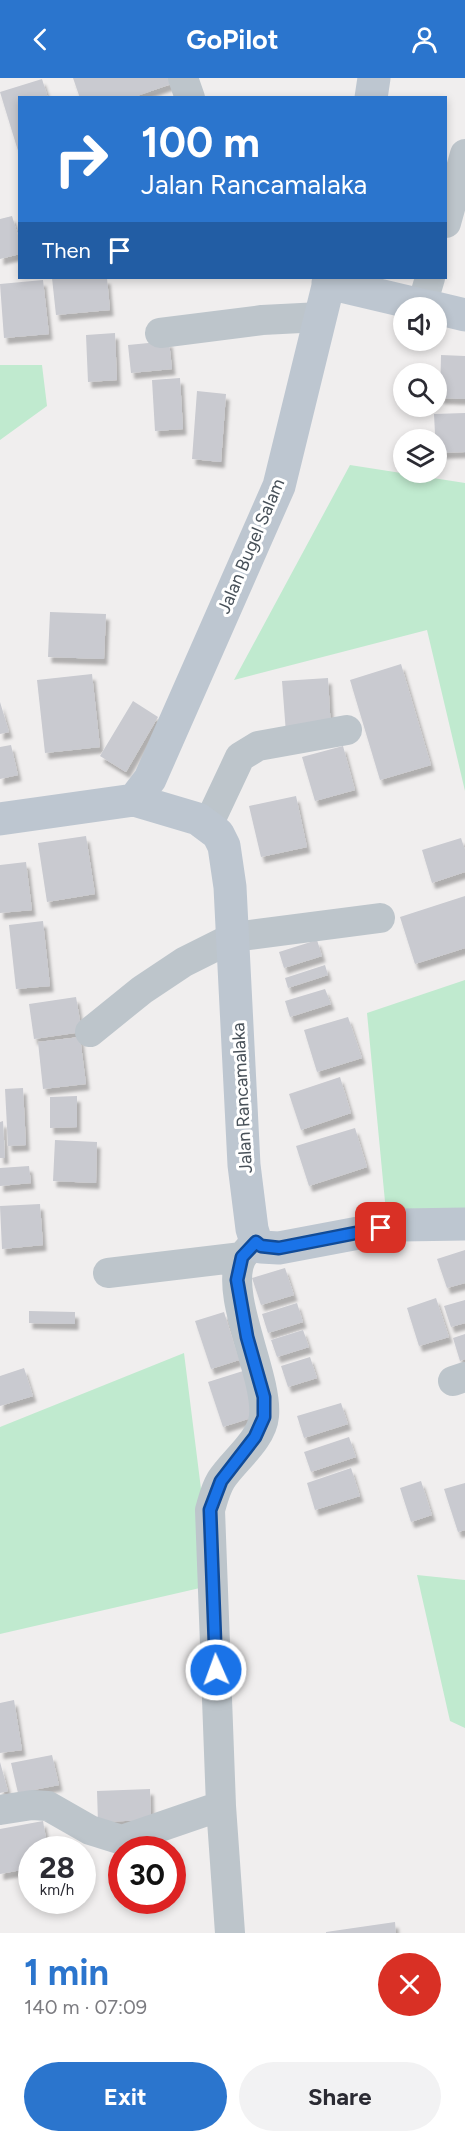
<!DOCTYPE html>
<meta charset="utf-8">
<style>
body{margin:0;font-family:Figtree,sans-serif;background:#f2f2f3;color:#2b2b33;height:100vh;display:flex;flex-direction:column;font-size:22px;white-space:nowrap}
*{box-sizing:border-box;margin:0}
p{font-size:20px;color:#7c7c81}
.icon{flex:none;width:33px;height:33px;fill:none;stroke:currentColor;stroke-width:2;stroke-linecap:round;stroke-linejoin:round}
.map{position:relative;height:1855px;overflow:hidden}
.details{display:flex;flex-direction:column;background:#fff;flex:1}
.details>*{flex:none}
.hud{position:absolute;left:18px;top:18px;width:429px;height:183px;border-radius:0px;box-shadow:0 3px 9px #0003;background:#2b75cd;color:#fff;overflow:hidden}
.tools{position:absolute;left:393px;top:219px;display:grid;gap:12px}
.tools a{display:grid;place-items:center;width:54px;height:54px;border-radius:50%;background:#fff;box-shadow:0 3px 9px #0003;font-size:30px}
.speed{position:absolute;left:18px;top:1758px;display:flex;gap:12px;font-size:30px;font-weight:700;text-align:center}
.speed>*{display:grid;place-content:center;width:78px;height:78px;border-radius:50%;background:#fff;box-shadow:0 3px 9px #0003;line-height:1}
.speed small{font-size:15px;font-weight:400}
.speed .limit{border:9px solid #d22;background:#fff;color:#111}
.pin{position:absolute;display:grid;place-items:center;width:51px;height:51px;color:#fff;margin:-26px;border-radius:12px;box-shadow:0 3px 9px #0006}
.me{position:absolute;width:66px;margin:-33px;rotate:358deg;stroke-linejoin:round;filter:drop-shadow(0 0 4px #0008)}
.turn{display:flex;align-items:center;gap:21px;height:126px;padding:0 24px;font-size:27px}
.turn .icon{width:78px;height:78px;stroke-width:2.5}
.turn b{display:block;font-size:42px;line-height:51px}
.then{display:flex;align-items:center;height:57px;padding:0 24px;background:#0003;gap:12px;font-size:22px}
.round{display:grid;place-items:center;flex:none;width:63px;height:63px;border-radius:32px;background:#f2f2f3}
.headline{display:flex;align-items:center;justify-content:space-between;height:102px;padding:0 24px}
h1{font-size:36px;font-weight:700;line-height:45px;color:#2b75cd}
.button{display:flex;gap:12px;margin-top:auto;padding:12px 24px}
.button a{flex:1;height:69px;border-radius:36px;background:#2b75cd;color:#fff;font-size:24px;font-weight:700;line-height:69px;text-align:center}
.button a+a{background:#f2f2f3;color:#2b2b33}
header{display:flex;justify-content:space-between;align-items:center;height:78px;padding:0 24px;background:#2b75cd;color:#fff;font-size:27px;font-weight:700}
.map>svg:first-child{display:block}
.green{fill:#c0eacf}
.building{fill:#c9cad0;filter:url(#shadow)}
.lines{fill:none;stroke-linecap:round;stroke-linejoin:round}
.street{stroke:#bdc5cb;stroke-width:30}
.secondary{stroke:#bdc6d0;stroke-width:33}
.route-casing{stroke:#114b97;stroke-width:15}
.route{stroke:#1a73e8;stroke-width:10}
.labels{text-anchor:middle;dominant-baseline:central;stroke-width:6;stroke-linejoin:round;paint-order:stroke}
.street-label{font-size:18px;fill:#485159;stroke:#fff}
</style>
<header><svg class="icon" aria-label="back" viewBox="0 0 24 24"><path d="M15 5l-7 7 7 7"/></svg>GoPilot<svg class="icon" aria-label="person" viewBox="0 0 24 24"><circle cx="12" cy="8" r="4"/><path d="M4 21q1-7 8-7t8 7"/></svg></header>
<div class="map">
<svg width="465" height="1855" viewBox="0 0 465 1855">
<defs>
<filter id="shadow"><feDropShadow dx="3.5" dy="6" stdDeviation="1.5" flood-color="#0004"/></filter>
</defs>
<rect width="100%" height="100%" fill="#f0eeee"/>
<path class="green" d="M0 287H42L47 328 0 362Z
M350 387 465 405V713L427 552 234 602Z
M465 902V1134H386L367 935Z
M184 1275 213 1507 0 1556V1349Z
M417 1497 465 1502V1650L450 1643Z"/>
<path class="building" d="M73 0H175L177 4 131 20H80Z
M42 1 48 20H20L19 76 0 14Z
M12 138 20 164V176L0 181V141Z
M52 200H107L110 232 56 237Z
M43 202 49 256 4 260 0 206Z
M115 255 117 302 88 304 86 257Z
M169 263 172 291 131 295 128 267Z
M441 277 465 278V321L440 320Z
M180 300 183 351 155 353 152 302Z
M197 313 226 316 221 384 192 381Z
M465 335V374L436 375 434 336Z
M50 534 106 536 104 581 48 579Z
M401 586 431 687 380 702 350 602Z
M92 596 100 669 45 675 37 602Z
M328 600 331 652 286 655 282 603Z
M133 623 158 639 126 694 100 678Z
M0 624 9 654 0 656Z
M11 667 18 697 0 701V669Z
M343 668 355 712 315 723 302 679Z
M296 718 307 769 261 779 249 728Z
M86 758 95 816 47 824 38 765Z
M461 760 465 772V794L432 805 422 772Z
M26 784 32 832 0 835V787Z
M465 818V870L415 886 400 839Z
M43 843 50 908 16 911 9 847Z
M317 862 322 878 284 890 279 874Z
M325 887 328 897 288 910 285 900Z
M325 911 331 926 290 939 285 923Z
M76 919 82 954 34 961 29 926Z
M348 939 362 980 317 994 304 952Z
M80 959 86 1006 43 1011 38 964Z
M340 999 351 1035 301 1052 289 1016Z
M23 1010 26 1067 8 1068 5 1011Z
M77 1018V1049L50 1050V1019Z
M3 1043 5 1080H0V1044Z
M355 1050 367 1089 309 1108 296 1068Z
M55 1062 97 1064 96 1105 53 1103Z
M29 1088 31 1105 0 1108V1090Z
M40 1126 43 1167 2 1171 0 1128Z
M465 1172V1205L447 1210 437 1181Z
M285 1190 294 1217 261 1227 252 1200Z
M436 1220 449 1259 419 1268 407 1230Z
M465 1222V1245L451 1249 444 1228Z
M297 1225 303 1244 268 1255 262 1236Z
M29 1233 75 1234V1246L29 1245Z
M224 1234 239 1282 211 1291 195 1243Z
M303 1252 309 1269 277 1279 271 1262Z
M465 1256V1281L460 1283 453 1260Z
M310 1279 317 1300 288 1309 281 1288Z
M24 1290 33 1318 0 1328V1298Z
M243 1293 257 1338 223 1349 208 1304Z
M341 1325 348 1346 304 1360 297 1338Z
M349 1359 356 1379 311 1394 304 1374Z
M351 1390 360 1418 315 1432 307 1405Z
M421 1403 432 1437 411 1444 400 1410Z
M465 1405V1452L458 1454 444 1411Z
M14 1622 22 1672 0 1675V1625Z
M52 1677 59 1707 18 1715 11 1685Z
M0 1684 8 1713 0 1715Z
M150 1711 151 1742 98 1744 97 1713Z
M43 1743 48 1772H32V1790L0 1796V1751Z
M395 1844 396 1855H326V1854Z"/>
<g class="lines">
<path class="street" d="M183 0 190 20
M446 145 465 76
M422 227 430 200
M160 255 262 242 321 239
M208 747 240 679 258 668 347 652
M90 954 142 912 184 884 234 859 380 840
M108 1195 242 1179
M453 1303 465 1299
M0 1732 32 1727 48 1728 90 1752 122 1762 221 1728
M230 1855 221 1728 210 1432C213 1422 215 1412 221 1402 233 1383 262 1362 264 1338 268 1298 224 1217 241 1181 244 1175 251 1169 256 1164"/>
<path class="secondary" d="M371 20 374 0
M328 205 434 230
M436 230 465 237
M134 722 150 701 279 408 330 200
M0 741 134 722 198 741 218 756 224 768 230 809 244 1087 252 1151 256 1164 261 1169 279 1170 401 1147 465 1146"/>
</g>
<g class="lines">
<defs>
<path id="route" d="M216 1592 210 1432 221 1403 255 1359 264 1339V1319L247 1259 237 1202 242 1179 256 1164 261 1168 279 1170 381 1150"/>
</defs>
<use href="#route" class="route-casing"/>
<use href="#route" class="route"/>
</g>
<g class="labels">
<g class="street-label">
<text transform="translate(251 468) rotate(-67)">Jalan Bugel Salam</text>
<text transform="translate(242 1020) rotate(-93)">Jalan Rancamalaka</text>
</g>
</g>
</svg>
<div class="tools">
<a><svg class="icon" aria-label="sound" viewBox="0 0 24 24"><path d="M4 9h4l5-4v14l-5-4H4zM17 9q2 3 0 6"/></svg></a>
<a><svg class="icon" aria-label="search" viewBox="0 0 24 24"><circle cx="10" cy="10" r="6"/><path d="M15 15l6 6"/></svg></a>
<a><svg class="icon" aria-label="layers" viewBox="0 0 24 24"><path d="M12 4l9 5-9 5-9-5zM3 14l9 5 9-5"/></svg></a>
</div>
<div class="speed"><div>28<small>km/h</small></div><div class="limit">30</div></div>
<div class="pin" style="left:381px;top:1150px;background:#d93025"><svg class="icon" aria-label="arrive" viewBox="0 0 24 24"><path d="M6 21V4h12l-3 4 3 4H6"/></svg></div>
<svg class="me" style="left:216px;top:1592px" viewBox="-20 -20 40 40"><circle r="17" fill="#1a73e8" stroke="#fff" stroke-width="3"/><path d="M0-11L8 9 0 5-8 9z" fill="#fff"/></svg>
<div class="hud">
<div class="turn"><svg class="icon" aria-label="right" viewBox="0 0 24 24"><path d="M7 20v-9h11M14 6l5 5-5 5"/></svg><div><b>100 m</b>Jalan Rancamalaka</div></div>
<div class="then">Then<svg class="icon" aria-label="arrive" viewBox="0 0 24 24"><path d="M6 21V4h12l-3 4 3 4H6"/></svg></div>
</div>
</div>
<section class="details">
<div class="headline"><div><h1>1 min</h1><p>140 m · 07:09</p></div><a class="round" style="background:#d93025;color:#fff"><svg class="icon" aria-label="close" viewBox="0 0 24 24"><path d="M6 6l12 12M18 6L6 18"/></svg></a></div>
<div class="button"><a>Exit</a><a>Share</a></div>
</section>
